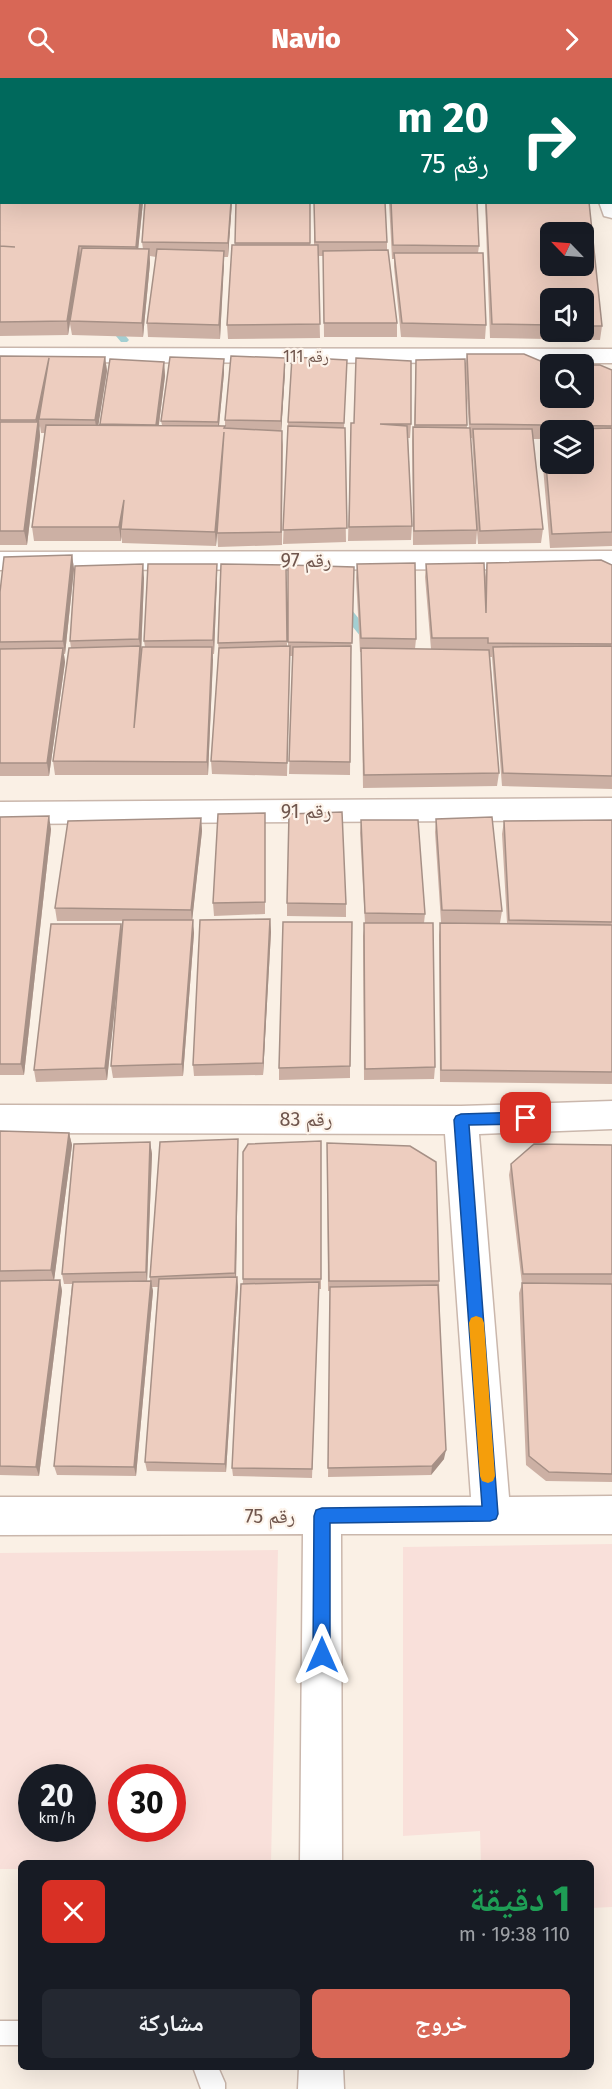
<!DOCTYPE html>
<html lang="ar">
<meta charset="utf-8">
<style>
body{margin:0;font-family:"Fira Sans","Noto Naskh Arabic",sans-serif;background:#242831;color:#f1f3f6;direction:rtl;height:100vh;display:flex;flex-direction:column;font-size:22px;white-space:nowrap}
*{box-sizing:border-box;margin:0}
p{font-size:20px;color:#9ea1a6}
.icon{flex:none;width:33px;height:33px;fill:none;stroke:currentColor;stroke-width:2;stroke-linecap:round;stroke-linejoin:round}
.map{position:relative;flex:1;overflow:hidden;direction:ltr}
.sheet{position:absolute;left:18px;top:1782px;width:576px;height:210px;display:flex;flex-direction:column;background:#171b24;border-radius:9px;box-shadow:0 6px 24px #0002;direction:rtl}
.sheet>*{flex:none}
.top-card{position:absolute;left:0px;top:0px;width:612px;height:126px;box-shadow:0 6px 24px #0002;direction:rtl;background:#00695c;color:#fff;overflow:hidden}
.needle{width:39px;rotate:295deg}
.tools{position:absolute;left:540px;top:144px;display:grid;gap:12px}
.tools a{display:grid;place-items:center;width:54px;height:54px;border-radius:9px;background:#171b24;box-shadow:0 6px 24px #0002;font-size:30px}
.speed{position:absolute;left:18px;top:1686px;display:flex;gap:12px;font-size:30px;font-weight:700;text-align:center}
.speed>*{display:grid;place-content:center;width:78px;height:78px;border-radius:50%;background:#171b24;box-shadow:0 6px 24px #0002;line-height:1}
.speed small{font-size:15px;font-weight:400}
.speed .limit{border:9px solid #d22;background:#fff;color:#111}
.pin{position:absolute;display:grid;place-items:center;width:51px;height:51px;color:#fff;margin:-26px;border-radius:12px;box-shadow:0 3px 9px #0006}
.me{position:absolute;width:66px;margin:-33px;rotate:0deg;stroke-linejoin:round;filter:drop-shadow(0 0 4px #0008)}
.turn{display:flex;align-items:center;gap:21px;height:126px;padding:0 24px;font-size:27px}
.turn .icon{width:78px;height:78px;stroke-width:2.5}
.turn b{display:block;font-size:42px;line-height:51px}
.round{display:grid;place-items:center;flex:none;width:63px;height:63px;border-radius:9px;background:#242831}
.head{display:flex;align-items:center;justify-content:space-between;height:102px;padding:0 24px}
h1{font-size:36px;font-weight:800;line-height:45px;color:#1e9e55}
.cta{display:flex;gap:12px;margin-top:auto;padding:12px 24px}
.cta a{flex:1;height:69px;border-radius:9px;background:#d86756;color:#fff;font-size:24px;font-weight:800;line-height:69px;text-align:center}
.cta a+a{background:#242831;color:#f1f3f6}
header{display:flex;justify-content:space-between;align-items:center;height:78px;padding:0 24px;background:#d86756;color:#fff;font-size:27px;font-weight:800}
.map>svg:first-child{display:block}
.commercial{fill:#f9e0da;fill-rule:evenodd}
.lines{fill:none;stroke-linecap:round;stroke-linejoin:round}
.stream{fill:#a3cfd2;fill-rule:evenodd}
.lane-casing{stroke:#cab7ac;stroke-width:3}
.street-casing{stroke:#cab7ac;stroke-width:3}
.lane{fill:#fff;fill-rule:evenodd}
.street{fill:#fff;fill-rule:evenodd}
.wall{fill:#ccb0a4;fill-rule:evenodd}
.shaded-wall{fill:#a69086}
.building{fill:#edcdbf;stroke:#a69086;stroke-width:1.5;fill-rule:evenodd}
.route{fill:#1a73e8;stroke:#114b97;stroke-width:1.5}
.slow{fill:#f59e0b}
.labels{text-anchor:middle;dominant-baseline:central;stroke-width:4.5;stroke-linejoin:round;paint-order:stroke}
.far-street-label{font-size:16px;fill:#70564d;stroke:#fdf4eb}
.street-label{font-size:20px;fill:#70564d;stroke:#fdf4eb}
</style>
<header><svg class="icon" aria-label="forward" viewBox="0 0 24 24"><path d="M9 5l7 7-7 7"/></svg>Navio<svg class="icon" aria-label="search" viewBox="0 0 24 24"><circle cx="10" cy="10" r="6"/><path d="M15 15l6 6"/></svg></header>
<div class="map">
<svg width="612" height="2011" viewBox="0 0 612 2011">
<rect width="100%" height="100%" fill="#faf0e5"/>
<path class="commercial" d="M612 1466V1829L591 1830V1785H481L480 1753 403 1758V1469Z
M278 1472 271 1785H21V1791H0V1475ZM32 1700H82V1750H32ZM122 1700H172V1750H122Z"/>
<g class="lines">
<path class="stream" d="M110 242 113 243 129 262 127 264H121L105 245 107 243Z
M342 524 346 525 374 559V565H366L338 531V525Z"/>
<defs>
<path id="lane" d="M0 1943H21V1967H0Z
M193 1989H218L225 2005V2011H201Z"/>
<path id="street" d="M275 0H295V2H275Z
M0 103H2V117H0Z
M610 117 612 118V140L604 138 599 124H610Z
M0 270 612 271V285L0 284Z
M612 473V491L0 492V474Z
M612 720V742L0 746V724Z
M612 1023V1051L479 1056 509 1419 612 1418V1456H341L342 1785H300L303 1456 0 1457V1419H471L445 1056 0 1055V1027L461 1028Z
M299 1989H343L344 2011H298Z"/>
</defs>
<use href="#lane" class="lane-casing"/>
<use href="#street" class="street-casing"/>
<use href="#lane" class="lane"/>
<use href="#street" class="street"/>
</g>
<path class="wall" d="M0 0H266V2H2V90H0Z
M488 0H547V2H488Z
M551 0H612V35L610 28V2H552Z
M610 63 612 73 611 91Z
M0 111 143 124 138 171H143L142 164 145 124H232L228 179H224L220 261 148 259 147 245 156 179 150 178V185L143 259 72 257 70 246 68 257 0 258Z
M236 124H310V167H314V124L387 164V172L397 245V259H324L323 178H318L320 260 228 261 227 247 235 167Z
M389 124H477L479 168 478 175 486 247 485 261 401 259 394 189V181H392Z
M485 124H589L602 248 600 262 490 260ZM550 220H584V254H550Z
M467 276 550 287 612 292V468L550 470 541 366 542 361H533L543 451 541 465 478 466 477 453 476 466 413 467 412 363 413 349H414L416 282 465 281 467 350H469L465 290ZM470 360H472L477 440Z
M0 278 105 279 107 293 98 347H100V346L164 284 165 298 159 347H162L161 343 224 295 219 347 225 350V342L285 294 281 353 283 367 282 467 218 469 217 455 216 468 122 465V459L121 463H34L32 449 45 355H41L40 348 39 351 40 358 27 467H0Z
M347 282 344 350 346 464 283 466 288 344Z
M351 345 411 346 410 360H408L412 448 411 462 348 463Z
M72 477 74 491 65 576H64L65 584 49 698H0V513Z
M487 485 612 487V711L502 708 492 579H490L499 695 497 708 363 710 361 574H360L356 500 357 486 416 561 415 571H431L425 499 426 486 485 499Z
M286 487 287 568H288V487L354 489 351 578 350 697 289 696 293 578H290L287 698 212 696 211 683 219 574 218 565Z
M144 500 141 580 145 569 144 563 217 500 214 576H213L208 697H55L53 683 71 570 70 563Z
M0 739 51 751 24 997H0Z
M201 740 202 753 192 842 194 855 183 998 113 1000 111 988 119 887 107 1002 36 1004 34 992 121 846 122 855 123 843H57L55 830Z
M436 741 502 833 500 845H507L502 756 504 743 612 742V1006L440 1004 439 857 441 844 435 754Z
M361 742 425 836 424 845 435 989 434 1001 364 1002 363 858 365 845 360 755Z
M265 748V836L214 838 213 825Z
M287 825 346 826V839L287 838Z
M270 841 271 854 263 997 194 998 193 987Z
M350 988V1000L279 1002V990Z
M0 1053 69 1055 72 1067 54 1202H60L62 1213 39 1398 0 1397Z
M321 1063V1211H319L312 1400 233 1398 232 1390 243 1201Z
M150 1064 152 1076 147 1203H150V1199L238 1073 236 1199H237L238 1209 226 1394 147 1393 145 1384 158 1209H152L153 1213 136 1398 57 1397 54 1388 72 1206H64L62 1196Z
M612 1067V1404L546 1403 526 1387 519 1215 522 1206 509 1097 511 1086Z
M327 1077 439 1203 444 1381 431 1397 328 1399 330 1213H328Z"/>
<path class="shaded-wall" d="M140 124H143L137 183 136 169Z
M231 124H232L228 179V165Z
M79 168 80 182 70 243 68 257 67 243Z
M149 171 150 185 143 259 142 245Z
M224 173V187L220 261 219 247Z
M105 279 107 293 97 356 95 342Z
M49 280 39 341 40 358 27 467 24 453 37 351 36 342Z
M285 280V294L281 357V343Z
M224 281V295L218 358V344Z
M164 284 165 298 157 360 156 347Z
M224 354 225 368 216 468 215 454Z
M124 422 121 451V463L119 449Z
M72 477 74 491 65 576 63 563Z
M143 486 144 500 141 575 139 561Z
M217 486V500L214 576 213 562Z
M140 568 141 582 134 650Z
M212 569 213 582 208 697 207 684Z
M63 570 65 584 49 698 47 685Z
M49 738 51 751 24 997 21 986Z
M201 740 202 753 192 844 191 832Z
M270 841 271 854 263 997V985Z
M193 842 194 855 183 998 182 986Z
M121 846 123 858 107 1002 105 990Z
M69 1055 72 1067 54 1203 51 1192Z
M238 1061V1073L236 1205 235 1195Z
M150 1064 152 1076 147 1205 146 1194Z
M237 1199 238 1209 226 1394 225 1386Z
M60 1202 62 1213 39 1398 36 1389Z
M151 1203 153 1213 136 1398 134 1389Z
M446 1372 444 1381 431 1397 432 1388Z"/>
<path class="building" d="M0 0H30V2H2V76H0Z
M33 0H96V2H33Z
M99 0H168V2H99Z
M173 0H266L265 2H173Z
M312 0H487V2H312Z
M498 0H547V2H499Z
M552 0H601L602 2H553Z
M610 0H612V12L610 2Z
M610 63 612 73V77H610Z
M0 111H2V124H140L136 169 79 168 67 243 0 244V168L15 169 0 168Z
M145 124H231L228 165 142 164Z
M236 124H310V165H235Z
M314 124H385L387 164H315Z
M391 124H477L479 168 393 167Z
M486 124H589L602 248H584V220H550V247L492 246ZM550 154H584V188H550Z
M232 167H318L320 246 227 247Z
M82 170 149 171 142 245 70 243Z
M157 171 224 173 219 247 147 245Z
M388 172 397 245H324L323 173Z
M394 175H483L486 247 402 245Z
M467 276H524L550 287V320H584V287H600L612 292V348L470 346Z
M0 278 105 279 95 342 39 341 49 280 36 342H0Z
M231 278 285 280 281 343 225 342Z
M170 279 224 281 218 344 161 343Z
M292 279 347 282 344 345 288 344Z
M356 280 411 283V346H380L407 348 412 448 349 449 351 345H354Z
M110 281 164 284 156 347 100 346Z
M465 281 467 347H415L416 282Z
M0 344H38L24 453H0Z
M46 347 225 348 224 350 282 353 281 454 217 455 224 354 215 454 121 451 124 422 119 449H32Z
M288 348 345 350 347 450 283 452Z
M413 349 470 350 477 452 414 453Z
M612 350V454L552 456 543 352ZM550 352H584V386H550Z
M473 351H532L543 451 480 453Z
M72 477 63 563 0 564V514L4 479Z
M601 482 612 487V566L488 565V560H432L426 486 484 485 486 535 487 485Z
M415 485 416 561 361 560 357 486Z
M143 486 139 561 70 563 75 488Z
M148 486H217L213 562 144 563Z
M221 486 286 487 287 563 218 565Z
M288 487 354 489 352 565 288 564Z
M140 568 134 650 142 569H212L207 684 53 683 69 570Z
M290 568 287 685 211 683 219 570Z
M351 568 350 684 289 683 293 569Z
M612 568V698L503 695 493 569Z
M63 570 47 685H0V571Z
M361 570 489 572 499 695 364 697Z
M342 734 346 826 287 825 289 736Z
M265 735V824L213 825 218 736Z
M49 738 21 986H0V739Z
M492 739 502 833 442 832 436 741Z
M201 740 191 832 55 830 68 743Z
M361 742H418L425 836 365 835Z
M612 742V844L509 842 504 743Z
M270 841 263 985 193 987 200 842Z
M123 842H193L182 986 111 988Z
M283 844H352L350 988 279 990Z
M364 845H433L435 989 365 991Z
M440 845 612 847V994L441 992Z
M51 846H121L105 990 34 992Z
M0 1053 69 1055 51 1192 0 1193Z
M238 1061 235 1195 150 1199 160 1064Z
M321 1063V1201H243V1074L248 1066Z
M150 1064 146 1194 62 1196 74 1066Z
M327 1065 410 1068 436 1084 439 1203H329Z
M534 1066 612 1067V1196H523L511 1086Z
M237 1199 225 1386 145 1384 159 1201Z
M60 1202 36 1389 0 1388V1203Z
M151 1203 134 1389 54 1388 73 1204Z
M319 1204 312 1391 232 1390 241 1206Z
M522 1205 612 1206V1396L549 1394 529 1378Z
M438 1207 446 1372 432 1388 328 1390 330 1209Z"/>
<path class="route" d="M526 1034 531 1036 533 1040 531 1044 526 1046 469 1047 498 1436 496 1441 490 1443 330 1445V1577L328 1582 322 1585 316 1582 313 1577 314 1438 316 1432 322 1430 482 1428 454 1042 456 1038 461 1036Z"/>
<path class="slow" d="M476 1238 482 1240 484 1245 495 1398 493 1403 488 1405 482 1403 480 1398 469 1245 471 1240Z"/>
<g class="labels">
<g class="far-street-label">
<text x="306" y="278">رقم 111</text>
</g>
<g class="street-label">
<text x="306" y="482">رقم 97</text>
<text x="306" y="733">رقم 91</text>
<text x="306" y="1041">رقم 83</text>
<text x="270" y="1438">رقم 75</text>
</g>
</g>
</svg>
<div class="tools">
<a><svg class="needle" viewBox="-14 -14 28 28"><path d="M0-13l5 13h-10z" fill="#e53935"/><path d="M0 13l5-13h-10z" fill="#9ea1a6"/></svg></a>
<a><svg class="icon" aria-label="sound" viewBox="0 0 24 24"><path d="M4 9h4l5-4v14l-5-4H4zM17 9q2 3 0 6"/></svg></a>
<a><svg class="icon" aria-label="search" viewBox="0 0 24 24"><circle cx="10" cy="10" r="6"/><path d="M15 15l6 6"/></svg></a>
<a><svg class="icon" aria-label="layers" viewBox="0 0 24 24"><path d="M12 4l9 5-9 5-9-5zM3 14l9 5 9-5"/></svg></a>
</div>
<div class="speed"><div>20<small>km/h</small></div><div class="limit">30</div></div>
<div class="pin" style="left:526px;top:1040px;background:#d93025"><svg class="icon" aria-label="arrive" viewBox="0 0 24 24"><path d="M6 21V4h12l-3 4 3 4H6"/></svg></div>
<svg class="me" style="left:322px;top:1577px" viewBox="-20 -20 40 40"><path d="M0-17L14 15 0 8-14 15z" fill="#1a73e8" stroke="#fff" stroke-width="4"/></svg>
<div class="top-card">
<div class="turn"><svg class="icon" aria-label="right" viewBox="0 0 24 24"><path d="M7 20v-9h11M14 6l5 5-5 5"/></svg><div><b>20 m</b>رقم 75</div></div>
</div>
<section class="sheet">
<div class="head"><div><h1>1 دقيقة</h1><p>110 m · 19:38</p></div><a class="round" style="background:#d93025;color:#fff"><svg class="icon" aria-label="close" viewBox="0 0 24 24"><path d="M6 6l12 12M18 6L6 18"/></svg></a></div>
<div class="cta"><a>خروج</a><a>مشاركة</a></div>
</section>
</div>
